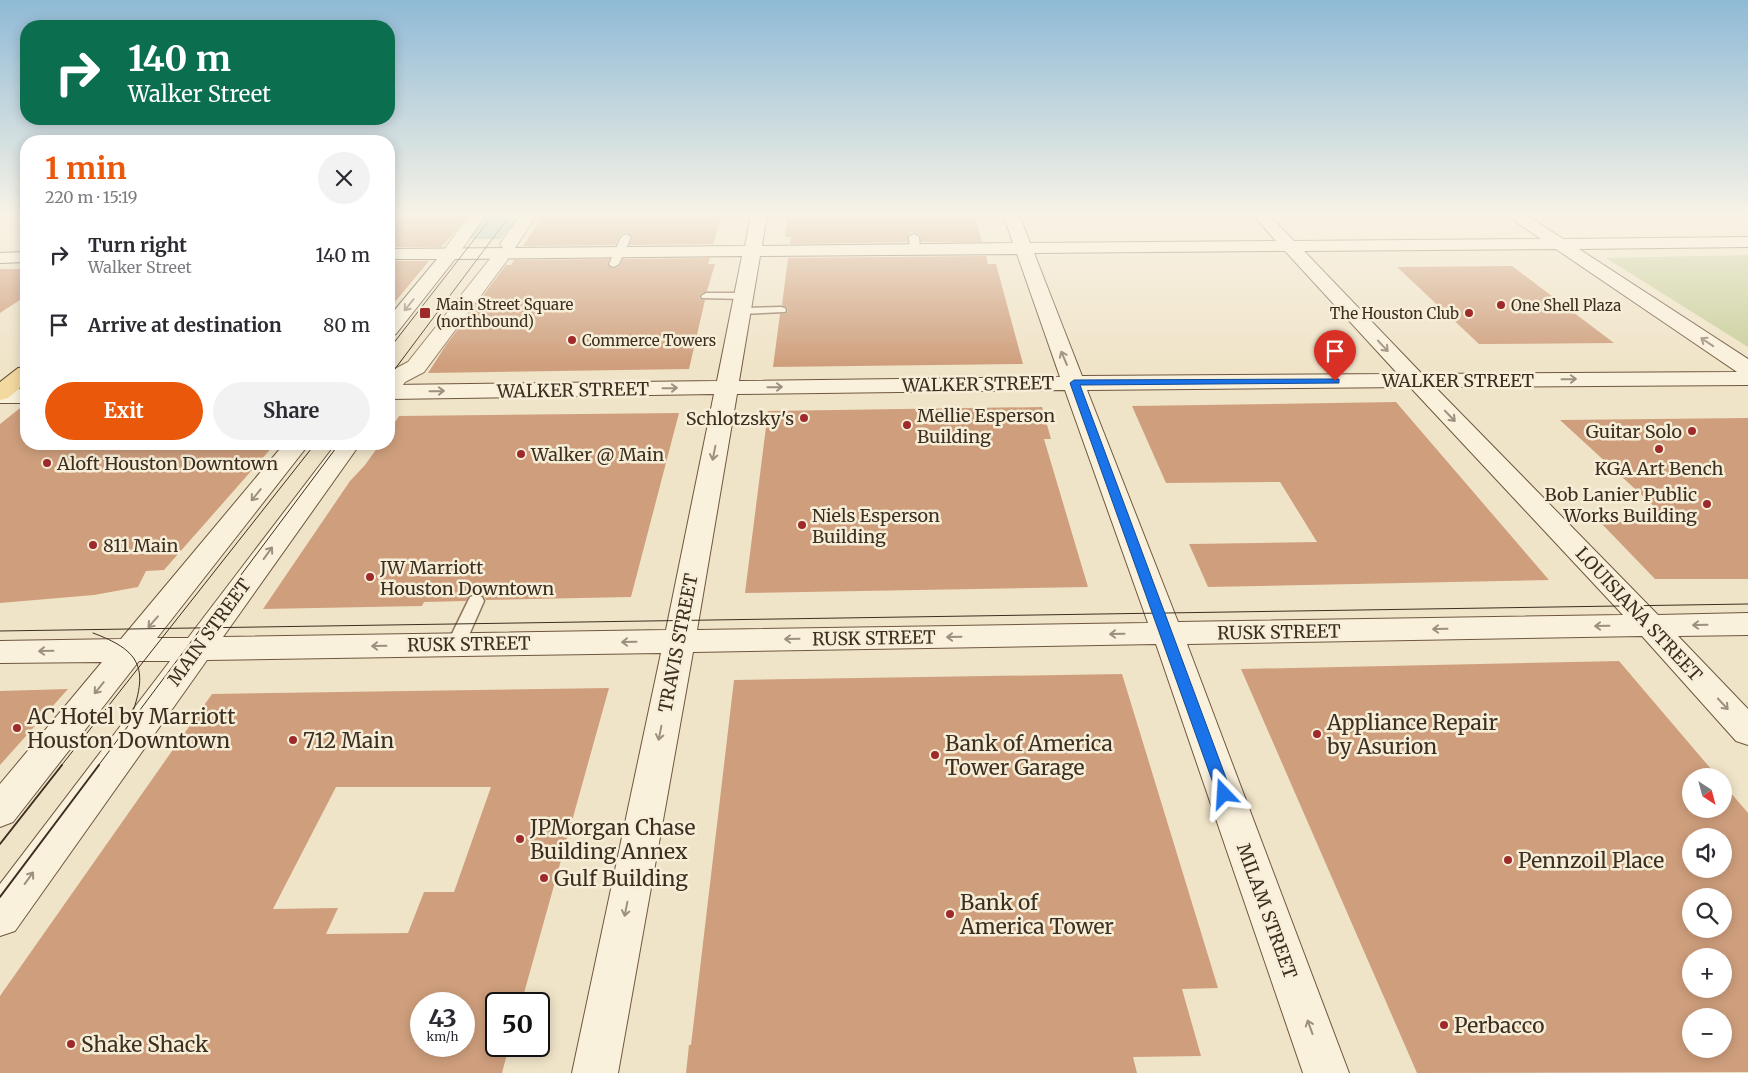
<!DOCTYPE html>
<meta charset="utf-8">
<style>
body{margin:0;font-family:Merriweather,serif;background:#f2f2f3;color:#2b2b33;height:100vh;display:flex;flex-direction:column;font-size:19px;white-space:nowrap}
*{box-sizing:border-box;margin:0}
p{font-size:16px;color:#7c7c81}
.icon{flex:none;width:28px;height:28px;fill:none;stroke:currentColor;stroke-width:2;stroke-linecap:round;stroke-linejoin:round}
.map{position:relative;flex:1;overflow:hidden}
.side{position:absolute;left:20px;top:135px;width:375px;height:315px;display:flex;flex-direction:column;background:#fff;border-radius:20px;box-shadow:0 2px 12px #0003}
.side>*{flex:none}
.top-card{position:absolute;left:20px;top:20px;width:375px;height:105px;border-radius:20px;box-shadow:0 2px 12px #0003;background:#0b6e4f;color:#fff;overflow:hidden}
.needle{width:32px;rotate:144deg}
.controls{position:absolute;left:1682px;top:768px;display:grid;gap:10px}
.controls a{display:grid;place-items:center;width:50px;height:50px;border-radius:50%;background:#fff;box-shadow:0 2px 12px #0003;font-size:25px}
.speed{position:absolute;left:410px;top:992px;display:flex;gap:10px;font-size:25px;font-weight:700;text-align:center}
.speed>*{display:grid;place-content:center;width:65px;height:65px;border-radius:50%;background:#fff;box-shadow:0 2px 12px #0003;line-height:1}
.speed small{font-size:12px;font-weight:400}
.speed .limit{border:2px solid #111;border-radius:8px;background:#fff;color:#111}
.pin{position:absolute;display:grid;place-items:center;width:42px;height:42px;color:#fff;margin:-51px -21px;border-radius:50% 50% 50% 0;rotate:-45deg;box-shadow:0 0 5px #0007}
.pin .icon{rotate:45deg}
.me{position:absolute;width:55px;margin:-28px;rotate:340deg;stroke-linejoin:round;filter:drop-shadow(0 0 4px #0008)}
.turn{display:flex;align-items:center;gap:18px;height:105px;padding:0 25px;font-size:22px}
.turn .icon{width:65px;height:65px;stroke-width:2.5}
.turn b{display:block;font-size:35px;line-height:42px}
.round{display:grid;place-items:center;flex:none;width:52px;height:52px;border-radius:26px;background:#f2f2f3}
.summary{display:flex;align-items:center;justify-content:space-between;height:85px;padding:0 25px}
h1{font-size:30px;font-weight:700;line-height:38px;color:#ea580c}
.cta{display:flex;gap:10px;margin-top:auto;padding:10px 25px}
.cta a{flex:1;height:58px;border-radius:30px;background:#ea580c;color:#fff;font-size:20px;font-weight:700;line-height:58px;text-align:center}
.cta a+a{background:#f2f2f3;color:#2b2b33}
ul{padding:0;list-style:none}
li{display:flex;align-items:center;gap:15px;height:70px;padding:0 25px}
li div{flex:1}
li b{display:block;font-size:19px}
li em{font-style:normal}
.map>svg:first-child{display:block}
.green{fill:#c9cf9b}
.water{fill:#a9c4bc;stroke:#6f938a}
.building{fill:#cf9f7d;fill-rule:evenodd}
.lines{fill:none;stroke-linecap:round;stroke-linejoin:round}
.lane-casing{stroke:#8d765c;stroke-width:3}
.street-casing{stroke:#8d765c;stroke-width:2}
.secondary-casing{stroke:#6f573f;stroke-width:2}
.primary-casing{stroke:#5b4430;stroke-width:2}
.lane{fill:#faf1dc;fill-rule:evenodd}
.street{fill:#faf1dc;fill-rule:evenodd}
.secondary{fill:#faf1dc;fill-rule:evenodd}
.primary{fill:#f3d9a0;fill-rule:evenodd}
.tram-far1{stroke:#3d2e20;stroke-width:1}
.tram{stroke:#3d2e20;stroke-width:2}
.oneway{stroke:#9c907e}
.route{fill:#1a73e8;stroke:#114b97}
.poi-dot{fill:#9e2a2b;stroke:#f7eed8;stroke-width:2}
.labels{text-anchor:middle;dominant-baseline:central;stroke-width:5;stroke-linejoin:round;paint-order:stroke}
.far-poi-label{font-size:15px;fill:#3d2e20;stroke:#f7eed8;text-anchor:start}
.street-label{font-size:18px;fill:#3d2e20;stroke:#f7eed8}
.poi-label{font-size:18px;fill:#3d2e20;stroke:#f7eed8;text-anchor:start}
.near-poi-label{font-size:21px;fill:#3d2e20;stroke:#f7eed8;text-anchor:start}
</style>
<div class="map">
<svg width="1748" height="1073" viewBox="0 0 1748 1073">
<rect width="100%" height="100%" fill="#f0e4c8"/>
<path class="green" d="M1748 255V347L1606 258Z"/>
<path class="water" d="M485 214H521L500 238H469Z"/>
<path class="building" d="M389 214H468L454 233 441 247H389Z
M544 214H722L713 244 629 245 633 236 625 232 619 236 615 245 523 246Z
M788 214H974L982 242H921L920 235 913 232 908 235V242L790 244 791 237H785Z
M986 256 988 264H996L1023 364 773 367 780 314H785L788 311 787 307 782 305 788 258Z
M710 258 708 264H715L707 291 699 295 700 299 705 300 689 369 428 373 446 345 506 265H511L514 260 609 259 607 264 613 269 620 266 623 259Z
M389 261H429L389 309Z
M1512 266 1614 343 1479 344 1397 267Z
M0 269H26V296L0 313Z
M1396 402 1549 580 1208 587 1189 544 1317 542 1280 482 1166 483 1132 406Z
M24 405H26V444H275L164 570 146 571 138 587 94 595 0 603V424Z
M1042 407 1051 439H1044L1088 587 745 593 768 411Z
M679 413 631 597 486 600 483 595 475 593 469 595 466 601 424 602 422 606 263 609 350 481 365 465 380 444H389V431L399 416Z
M1748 418V579H1655L1600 522H1671L1560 420Z
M1619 661 1717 776H1691V809H1724V785L1748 813V1072L1417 1073 1241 669ZM1691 836H1724V869H1691ZM1691 896H1724V929H1691ZM1691 956H1724V989H1691ZM1691 1016H1724V1049H1691Z
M1122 674 1218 988 1182 989 1201 1056 1133 1057 1137 1073H686L689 1045H691L734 680Z
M609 688 521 1004H496V1046H509L502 1073H0V996L212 694ZM336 787H491L454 892H424L408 933 326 934 338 908 273 909ZM421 1004H464V1046H421Z
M68 689 0 765V691Z"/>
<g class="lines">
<defs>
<path id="lane" d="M626 234 631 237 619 264 614 267 611 266 609 264 621 237Z
M914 234 919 237 920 249 915 252 910 249 909 237Z
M706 293H744L749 296 744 299 702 298 701 296Z
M781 307 785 308 786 310 785 312 741 314 736 311 741 308Z
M476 595 482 597 484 601 465 644 462 648 456 650 450 648 447 644 468 601 470 597Z"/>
<path id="street" d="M470 214H486L456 258 450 259 444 258 441 254Z
M521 214H537L515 248H503L500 244Z
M499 254 505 255 508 259 424 372 405 382 397 393 389 395V372L408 362 493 255Z"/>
<path id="secondary" d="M751 214H767L762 246 1013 243 1003 214H1019L1030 243 1276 241 1252 214H1268L1294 241 1541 239 1509 217 1507 214H1525L1563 239 1748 237V247L1579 249 1748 359V385L1435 387 1658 615 1748 613V635L1678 636 1748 709V745L1736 741 1642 636 1187 644 1349 1073H1303L1156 644 693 652 618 1073H572L661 653 207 660 15 931 0 936V884L170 661H139L13 822 0 827V784L102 662 0 663V641L121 639 284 444H309L157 638H188L336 444H360L223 637 666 630 714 394 389 399V385L717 381 742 256 455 259 396 334 389 336V317L437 259H389V249L745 246ZM1556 249 1737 372 1422 374 1304 251ZM1285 251 1398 374 1082 376 1034 253ZM1017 254 1060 377 739 381 760 256ZM1410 387 1623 615 1178 622 1087 390ZM1065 390 1148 623 697 630 737 394Z
M26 252V262L0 263V253Z
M0 389H26V403H0Z"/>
<path id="primary" d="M26 367V383L8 398 0 400V382L18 368Z"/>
</defs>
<use href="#lane" class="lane-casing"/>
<use href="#street" class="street-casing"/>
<use href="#secondary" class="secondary-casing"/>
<use href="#primary" class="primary-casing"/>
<use href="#lane" class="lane"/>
<use href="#street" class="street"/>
<use href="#secondary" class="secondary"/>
<use href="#primary" class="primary"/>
<path class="tram-far1" d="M389 349 494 214
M389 377 511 214
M0 631 1748 604
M93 633C139 650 149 667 132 714
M61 766 315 444
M98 766 339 444"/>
<path class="tram" d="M0 844 62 765
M0 897 99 765"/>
</g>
<defs><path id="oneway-shaft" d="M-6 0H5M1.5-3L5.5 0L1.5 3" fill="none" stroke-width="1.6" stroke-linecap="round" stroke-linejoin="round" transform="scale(1.25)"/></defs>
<g class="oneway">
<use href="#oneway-shaft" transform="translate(409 305) rotate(129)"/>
<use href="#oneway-shaft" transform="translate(1707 342) rotate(-146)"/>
<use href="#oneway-shaft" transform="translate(1383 346) rotate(47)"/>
<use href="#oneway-shaft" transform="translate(1064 358) rotate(-113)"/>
<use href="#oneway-shaft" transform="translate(1569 379) rotate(-1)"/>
<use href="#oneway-shaft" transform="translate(775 387) rotate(-1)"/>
<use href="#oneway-shaft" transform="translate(670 388) rotate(-1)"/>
<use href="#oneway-shaft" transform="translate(437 391) rotate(-1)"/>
<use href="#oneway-shaft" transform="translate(1450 416) rotate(46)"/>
<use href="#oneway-shaft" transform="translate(714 453) rotate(101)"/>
<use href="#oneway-shaft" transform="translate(256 495) rotate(129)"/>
<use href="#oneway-shaft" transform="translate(268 553) rotate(-54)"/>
<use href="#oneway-shaft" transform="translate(153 622) rotate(131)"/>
<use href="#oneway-shaft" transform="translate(1700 625) rotate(179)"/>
<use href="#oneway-shaft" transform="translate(1602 626) rotate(179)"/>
<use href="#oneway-shaft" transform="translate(1440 629) rotate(179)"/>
<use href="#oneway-shaft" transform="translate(1117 634) rotate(179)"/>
<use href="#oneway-shaft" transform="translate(954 637) rotate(179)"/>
<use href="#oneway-shaft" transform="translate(792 639) rotate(179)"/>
<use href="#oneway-shaft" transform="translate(629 642) rotate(179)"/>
<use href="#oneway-shaft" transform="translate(379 646) rotate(179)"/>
<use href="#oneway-shaft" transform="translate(46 651) rotate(179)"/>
<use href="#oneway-shaft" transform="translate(99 688) rotate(129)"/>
<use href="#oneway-shaft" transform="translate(1723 704) rotate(47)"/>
<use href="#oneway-shaft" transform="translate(660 733) rotate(101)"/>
<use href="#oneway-shaft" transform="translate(29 878) rotate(-54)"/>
<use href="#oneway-shaft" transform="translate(626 909) rotate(101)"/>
<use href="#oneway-shaft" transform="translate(1310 1027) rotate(-110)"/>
</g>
<linearGradient id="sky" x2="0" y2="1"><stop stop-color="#8fbad6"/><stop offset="0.59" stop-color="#f8f3e6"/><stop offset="1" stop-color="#f8f3e6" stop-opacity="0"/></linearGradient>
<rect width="1748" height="364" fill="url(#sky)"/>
<path class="route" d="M1335 379H1339V383L1080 385 1232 794 1230 799 1224 800 1219 799 1217 794 1070 383 1074 380Z"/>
<g class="poi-dot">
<circle cx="1501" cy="305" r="5"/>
<rect x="419" y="307" width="12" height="12" rx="2.5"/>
<circle cx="1469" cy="313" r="5"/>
<circle cx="572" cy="340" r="5"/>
<circle cx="804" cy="418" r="5"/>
<circle cx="907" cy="425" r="5"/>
<circle cx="1692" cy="431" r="5"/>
<circle cx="1659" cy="449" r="5"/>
<circle cx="521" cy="454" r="5"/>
<circle cx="47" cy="463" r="5"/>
<circle cx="1707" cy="504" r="5"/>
<circle cx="802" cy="525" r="5"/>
<circle cx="93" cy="545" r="5"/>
<circle cx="370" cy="577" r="5"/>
<circle cx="17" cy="728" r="5"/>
<circle cx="1317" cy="734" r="5"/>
<circle cx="293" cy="740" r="5"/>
<circle cx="935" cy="755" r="5"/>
<circle cx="520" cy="839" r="5"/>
<circle cx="1508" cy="860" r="5"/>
<circle cx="544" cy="878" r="5"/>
<circle cx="950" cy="914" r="5"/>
<circle cx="1444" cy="1025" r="5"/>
<circle cx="71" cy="1044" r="5"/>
</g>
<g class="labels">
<g class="far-poi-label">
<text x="436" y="304">Main Street Square<tspan x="436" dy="17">(northbound)</tspan></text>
<text x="1511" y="305">One Shell Plaza</text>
<text x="1459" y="313" text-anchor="end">The Houston Club</text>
<text x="582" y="340">Commerce Towers</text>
</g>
<g class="street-label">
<text x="1458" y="380">WALKER STREET</text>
<text transform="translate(978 384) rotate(-1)">WALKER STREET</text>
<text transform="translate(573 390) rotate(-1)">WALKER STREET</text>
<text transform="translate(1639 614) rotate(47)">LOUISIANA STREET</text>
<text transform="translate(209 632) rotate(-54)">MAIN STREET</text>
<text transform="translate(1279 632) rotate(-1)">RUSK STREET</text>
<text transform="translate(874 638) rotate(-1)">RUSK STREET</text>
<text transform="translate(678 643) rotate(-79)">TRAVIS STREET</text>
<text transform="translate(469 644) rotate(-1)">RUSK STREET</text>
<text transform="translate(1267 911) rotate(70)">MILAM STREET</text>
</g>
<g class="poi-label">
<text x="917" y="415">Mellie Esperson<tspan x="917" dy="21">Building</tspan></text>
<text x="794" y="418" text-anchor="end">Schlotzsky's</text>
<text x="1682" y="431" text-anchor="end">Guitar Solo</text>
<text x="531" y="454">Walker @ Main</text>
<text x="57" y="463">Aloft Houston Downtown</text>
<text x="1659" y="468" text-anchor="middle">KGA Art Bench</text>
<text x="1697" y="494" text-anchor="end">Bob Lanier Public<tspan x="1697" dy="21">Works Building</tspan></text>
<text x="812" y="515">Niels Esperson<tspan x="812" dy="21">Building</tspan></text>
<text x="103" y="545">811 Main</text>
<text x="380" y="567">JW Marriott<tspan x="380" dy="21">Houston Downtown</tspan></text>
</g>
<g class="near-poi-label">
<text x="27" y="716">AC Hotel by Marriott<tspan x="27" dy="24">Houston Downtown</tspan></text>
<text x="1327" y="722">Appliance Repair<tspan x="1327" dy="24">by Asurion</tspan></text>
<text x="303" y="740">712 Main</text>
<text x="945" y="743">Bank of America<tspan x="945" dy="24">Tower Garage</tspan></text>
<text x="530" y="827">JPMorgan Chase<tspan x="530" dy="24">Building Annex</tspan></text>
<text x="1518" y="860">Pennzoil Place</text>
<text x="554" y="878">Gulf Building</text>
<text x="960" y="902">Bank of<tspan x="960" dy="24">America Tower</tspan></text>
<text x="1454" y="1025">Perbacco</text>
<text x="81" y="1044">Shake Shack</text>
</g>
</g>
</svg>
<div class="controls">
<a><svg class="needle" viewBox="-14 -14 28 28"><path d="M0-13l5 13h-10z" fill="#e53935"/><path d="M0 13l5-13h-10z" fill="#7c7c81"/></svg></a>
<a><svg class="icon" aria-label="sound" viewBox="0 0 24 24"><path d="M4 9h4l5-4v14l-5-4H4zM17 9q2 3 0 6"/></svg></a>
<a><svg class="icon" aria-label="search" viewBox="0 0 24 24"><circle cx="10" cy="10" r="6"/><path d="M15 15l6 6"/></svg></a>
<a>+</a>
<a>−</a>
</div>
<div class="speed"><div>43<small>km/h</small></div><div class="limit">50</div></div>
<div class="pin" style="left:1335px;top:381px;background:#d93025"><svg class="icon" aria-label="arrive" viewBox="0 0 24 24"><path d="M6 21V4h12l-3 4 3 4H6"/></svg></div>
<svg class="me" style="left:1224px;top:794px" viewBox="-20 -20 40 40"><path d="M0-17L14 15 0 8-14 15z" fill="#1a73e8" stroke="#fff" stroke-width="4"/></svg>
<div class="top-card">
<div class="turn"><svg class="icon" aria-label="right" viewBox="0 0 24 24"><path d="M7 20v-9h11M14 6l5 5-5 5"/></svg><div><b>140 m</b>Walker Street</div></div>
</div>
<section class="side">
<div class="summary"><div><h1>1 min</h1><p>220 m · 15:19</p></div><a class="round"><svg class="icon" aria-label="close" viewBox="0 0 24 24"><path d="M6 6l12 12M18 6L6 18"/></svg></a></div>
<ul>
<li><svg class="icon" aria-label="right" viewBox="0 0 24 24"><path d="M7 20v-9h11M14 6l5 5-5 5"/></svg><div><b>Turn right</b><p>Walker Street</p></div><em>140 m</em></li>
<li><svg class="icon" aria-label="arrive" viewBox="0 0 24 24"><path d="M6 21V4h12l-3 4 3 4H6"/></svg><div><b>Arrive at destination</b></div><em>80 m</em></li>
</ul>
<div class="cta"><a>Exit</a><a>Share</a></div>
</section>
</div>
